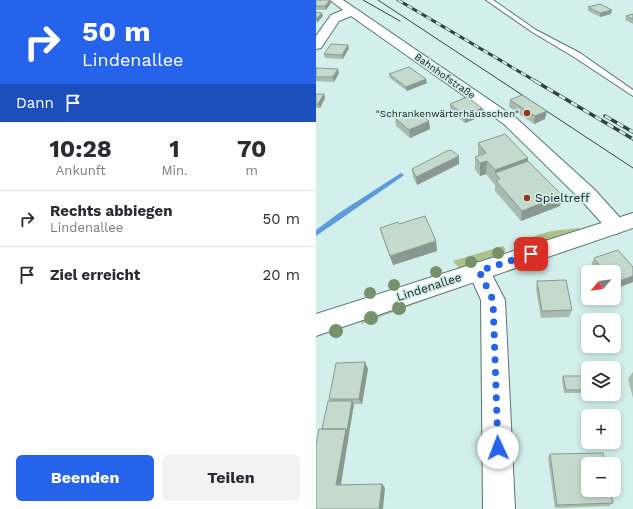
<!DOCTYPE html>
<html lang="de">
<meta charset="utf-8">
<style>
body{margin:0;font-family:"Work Sans",sans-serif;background:#f2f2f3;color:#2b2b33;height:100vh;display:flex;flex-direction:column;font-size:15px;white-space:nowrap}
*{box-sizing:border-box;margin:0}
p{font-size:13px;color:#7c7c81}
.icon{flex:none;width:22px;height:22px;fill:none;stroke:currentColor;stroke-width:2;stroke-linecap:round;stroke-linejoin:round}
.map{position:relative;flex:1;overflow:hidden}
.details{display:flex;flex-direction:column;background:#fff;width:316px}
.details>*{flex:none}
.banner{background:#2563eb;color:#fff;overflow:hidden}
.needle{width:26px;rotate:241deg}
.buttons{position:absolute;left:265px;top:265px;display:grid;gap:8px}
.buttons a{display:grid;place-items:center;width:40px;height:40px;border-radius:6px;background:#fff;box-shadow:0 2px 6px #0003;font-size:20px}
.pin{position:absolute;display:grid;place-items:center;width:34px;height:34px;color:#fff;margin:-17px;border-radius:8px;box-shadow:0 2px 6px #0006}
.me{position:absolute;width:44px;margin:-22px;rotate:358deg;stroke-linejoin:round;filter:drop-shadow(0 0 3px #0008)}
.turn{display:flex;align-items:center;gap:14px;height:84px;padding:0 16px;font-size:18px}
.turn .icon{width:52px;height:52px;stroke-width:2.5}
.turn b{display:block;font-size:28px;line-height:34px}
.then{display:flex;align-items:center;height:38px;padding:0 16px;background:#0003;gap:8px;font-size:15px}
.eta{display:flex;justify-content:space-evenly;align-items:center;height:68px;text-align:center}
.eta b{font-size:24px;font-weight:700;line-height:28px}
.cta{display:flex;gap:8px;margin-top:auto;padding:8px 16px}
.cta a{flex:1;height:46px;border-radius:6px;background:#2563eb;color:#fff;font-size:16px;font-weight:700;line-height:46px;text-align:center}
.cta a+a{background:#f2f2f3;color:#2b2b33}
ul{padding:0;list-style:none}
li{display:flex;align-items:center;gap:12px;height:56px;padding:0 16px;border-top:1px solid #e1e1e2}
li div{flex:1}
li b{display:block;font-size:15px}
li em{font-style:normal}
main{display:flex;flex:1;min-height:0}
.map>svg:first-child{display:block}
.green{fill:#abc28c}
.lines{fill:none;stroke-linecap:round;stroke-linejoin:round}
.stream{fill:#5c9cdb;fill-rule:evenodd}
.lane-casing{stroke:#5a7471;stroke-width:2}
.street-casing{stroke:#5a7471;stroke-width:2}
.secondary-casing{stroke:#5a7471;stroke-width:2}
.lane{fill:#fff;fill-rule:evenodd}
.street{fill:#fff;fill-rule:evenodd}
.secondary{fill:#fff;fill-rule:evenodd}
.tram{stroke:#34423f;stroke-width:1}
.rail-far1-casing{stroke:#34423f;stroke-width:3}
.rail-casing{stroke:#34423f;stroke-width:3.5}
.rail-far1{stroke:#d2efeb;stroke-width:2;stroke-dasharray:5.5;stroke-linecap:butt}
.rail{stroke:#d2efeb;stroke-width:2.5;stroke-dasharray:7;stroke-linecap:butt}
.tree{fill:#78916d}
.wall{fill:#a9bbaf}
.shaded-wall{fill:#89998f}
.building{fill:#c4dacc;stroke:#89998f}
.route{stroke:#2563eb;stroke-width:7;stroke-dasharray:0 12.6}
.poi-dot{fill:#9c3419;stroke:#d2efeb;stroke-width:1.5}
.labels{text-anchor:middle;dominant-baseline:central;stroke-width:3.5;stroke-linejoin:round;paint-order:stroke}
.far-street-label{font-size:10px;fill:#141f1d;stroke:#d2efeb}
.far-poi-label{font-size:10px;fill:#141f1d;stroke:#d2efeb;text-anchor:end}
.poi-label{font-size:12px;fill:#141f1d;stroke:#d2efeb;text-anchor:start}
.street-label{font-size:12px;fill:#141f1d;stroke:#d2efeb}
</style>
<main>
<section class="details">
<div class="banner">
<div class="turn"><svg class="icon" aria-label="right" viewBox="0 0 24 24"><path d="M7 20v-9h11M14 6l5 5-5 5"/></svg><div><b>50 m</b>Lindenallee</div></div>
<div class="then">Dann<svg class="icon" aria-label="arrive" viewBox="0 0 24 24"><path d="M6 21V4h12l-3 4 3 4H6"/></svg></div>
</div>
<div class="eta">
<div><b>10:28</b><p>Ankunft</p></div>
<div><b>1</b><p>Min.</p></div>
<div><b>70</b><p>m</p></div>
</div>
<ul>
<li><svg class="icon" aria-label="right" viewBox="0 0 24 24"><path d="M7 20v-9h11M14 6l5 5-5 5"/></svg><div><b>Rechts abbiegen</b><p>Lindenallee</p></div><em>50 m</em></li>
<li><svg class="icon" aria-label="arrive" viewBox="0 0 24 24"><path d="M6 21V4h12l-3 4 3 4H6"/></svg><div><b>Ziel erreicht</b></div><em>20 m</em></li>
</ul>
<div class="cta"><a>Beenden</a><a>Teilen</a></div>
</section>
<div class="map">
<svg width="317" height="509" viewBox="0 0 317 509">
<rect width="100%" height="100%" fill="#d2efeb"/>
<path class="green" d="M263 228 264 229 204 249 199 247 197 243 235 231Z
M187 246 190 250 188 254 143 268 137 261Z
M127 291 128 293 45 324V323L47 318Z"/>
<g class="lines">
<path class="stream" d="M85 173 88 175 87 176 0 236V230L23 213Z"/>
<defs>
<path id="lane" d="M170 0H177L220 30 264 53 317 90V96L258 57 216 32Z"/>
<path id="street" d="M14 0H27L200 118 279 190 307 221 310 226 307 231 300 234 293 231 265 200 188 124 35 16 23 21 5 48 0 49V36L15 15 27 10Z
M163 262 171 265 189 300 199 509H167L165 300 152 271 155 265Z"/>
<path id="secondary" d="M317 213V228L0 336V314Z"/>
</defs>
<use href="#lane" class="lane-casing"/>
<use href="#street" class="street-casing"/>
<use href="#secondary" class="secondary-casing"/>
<use href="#lane" class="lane"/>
<use href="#street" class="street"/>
<use href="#secondary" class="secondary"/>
<path class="tram" d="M47 0 84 21
M62 0 317 168"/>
<defs>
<path id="rail-far1" d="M82 0 221 82"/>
<path id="rail" d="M219 81 317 139
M289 116 317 132"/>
</defs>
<use href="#rail-far1" class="rail-far1-casing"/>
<use href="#rail" class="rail-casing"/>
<use href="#rail-far1" class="rail-far1"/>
<use href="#rail" class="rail"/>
</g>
<g class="tree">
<circle cx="207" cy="245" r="6"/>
<circle cx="182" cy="253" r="6"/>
<circle cx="155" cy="262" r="6"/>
<circle cx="120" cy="272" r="6"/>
<circle cx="78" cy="285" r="6"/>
<circle cx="54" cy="293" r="6"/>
<circle cx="83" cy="308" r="7"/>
<circle cx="55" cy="318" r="7"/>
<circle cx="20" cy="331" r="7"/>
</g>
<path class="wall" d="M0 0H14L15 3 10 10H0Z
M272 7 295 14 284 17 272 11Z
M317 14V24L309 20 310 16Z
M33 48 27 59 9 58 8 54Z
M0 68 23 73 18 82 0 81Z
M73 74 111 83 91 91 74 78Z
M0 94H8L9 98 4 108H0Z
M194 100 229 119 218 124 193 107Z
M134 104 166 108V116L149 123 134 112Z
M79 118 114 129 94 138 80 126Z
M162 143 212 158V161L246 195 244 206 205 221 179 191V185L170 174 164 176 159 170V157L162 156Z
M143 156V164L101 185 97 177 96 169Z
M83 224 120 241 121 251 77 265 67 238 64 228Z
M278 258 317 267V282L298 289V272H280L275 266Z
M221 281 256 310 253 317 225 318 220 289Z
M49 362 52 369 46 404H38L25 485 66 484 69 488 0 509 6 429 14 401 13 399Z
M317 372V398L312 379Z
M247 376 272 390 270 393H248L246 379Z
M234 454 297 503 293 506 239 508 232 458Z"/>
<path class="shaded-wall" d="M14 0 15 3 10 10 9 6Z
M296 10 295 14 284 17V13Z
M6 13 7 16 1 23 0 19Z
M32 45 33 48 27 59 26 55Z
M22 69 23 73 18 82 17 77Z
M110 79 111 83 91 91 90 87Z
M8 94 9 98 4 108 2 104Z
M166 108V116L149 123V116Z
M231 111 229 119 218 124 219 116Z
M113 121 114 129 94 138 93 130Z
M143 156V164L101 185 100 177Z
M212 158 211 172 184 179 179 173V170Z
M171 161 170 174 164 176V163Z
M246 195 244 206 205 221 206 211Z
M120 241 121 251 77 265 74 256Z
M317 276V282L298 289V283Z
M49 362 52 369 46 404 43 399Z
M36 401 38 404 33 433 31 431Z
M30 429 33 433 24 489 20 485Z
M66 484 69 488 67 509H63Z"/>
<path class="building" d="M0 0H14L9 6H0Z
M284 4 296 10 284 13 272 7Z
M0 12 6 13 0 19Z
M317 14V19L310 16Z
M15 44 32 45 26 55 8 54Z
M93 67 110 79 90 87 73 74Z
M0 68 22 69 17 77H0Z
M0 94H8L2 104H0Z
M206 95 231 111 219 116 194 100Z
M151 97 166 108 149 116 134 104Z
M99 110 113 121 93 130 79 118Z
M189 134 212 158 179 170 171 161 164 163 159 157 170 153 162 143Z
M135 150 143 156 100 177 96 169 131 151Z
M212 161 246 195 206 211 180 181 184 179 179 173Z
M109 216 120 241 74 256 64 228 82 222 83 224Z
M302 250 317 267V276L298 283V272H288L278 258Z
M250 280 256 310 226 311 221 281Z
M49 362 43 399H13L20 363Z
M247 376H269L272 390H250Z
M12 401H36L31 431 30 429H6Z
M3 429H30L20 485 66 484 63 509H0V445Z
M287 453 289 464H272V490H294L297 503 241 505 234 454Z"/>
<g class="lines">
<path class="route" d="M182 448 177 300 163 271 215 254"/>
</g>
<g class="poi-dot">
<circle cx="211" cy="113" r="4"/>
<circle cx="211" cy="198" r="4"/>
</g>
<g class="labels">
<g class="far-street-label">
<text transform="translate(129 76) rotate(35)">Bahnhofstraße</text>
</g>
<g class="far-poi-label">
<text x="203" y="113">"Schrankenwärterhäusschen"</text>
</g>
<g class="poi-label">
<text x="219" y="198">Spieltreff</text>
</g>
<g class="street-label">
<text transform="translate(113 287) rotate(-18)">Lindenallee</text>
</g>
</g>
</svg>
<div class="buttons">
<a><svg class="needle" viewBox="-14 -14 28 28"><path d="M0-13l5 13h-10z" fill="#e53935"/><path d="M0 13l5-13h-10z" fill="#7c7c81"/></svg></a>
<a><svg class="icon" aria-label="search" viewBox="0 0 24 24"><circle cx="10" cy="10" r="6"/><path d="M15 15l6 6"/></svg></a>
<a><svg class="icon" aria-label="layers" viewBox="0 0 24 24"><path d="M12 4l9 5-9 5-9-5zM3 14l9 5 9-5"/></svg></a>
<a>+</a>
<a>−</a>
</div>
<div class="pin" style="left:215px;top:254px;background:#d93025"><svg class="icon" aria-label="arrive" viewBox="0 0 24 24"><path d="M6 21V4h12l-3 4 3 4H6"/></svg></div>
<svg class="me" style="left:182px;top:448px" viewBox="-20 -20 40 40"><circle r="19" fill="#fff"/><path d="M0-13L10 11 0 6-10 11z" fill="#2563eb"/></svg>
</div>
</main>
